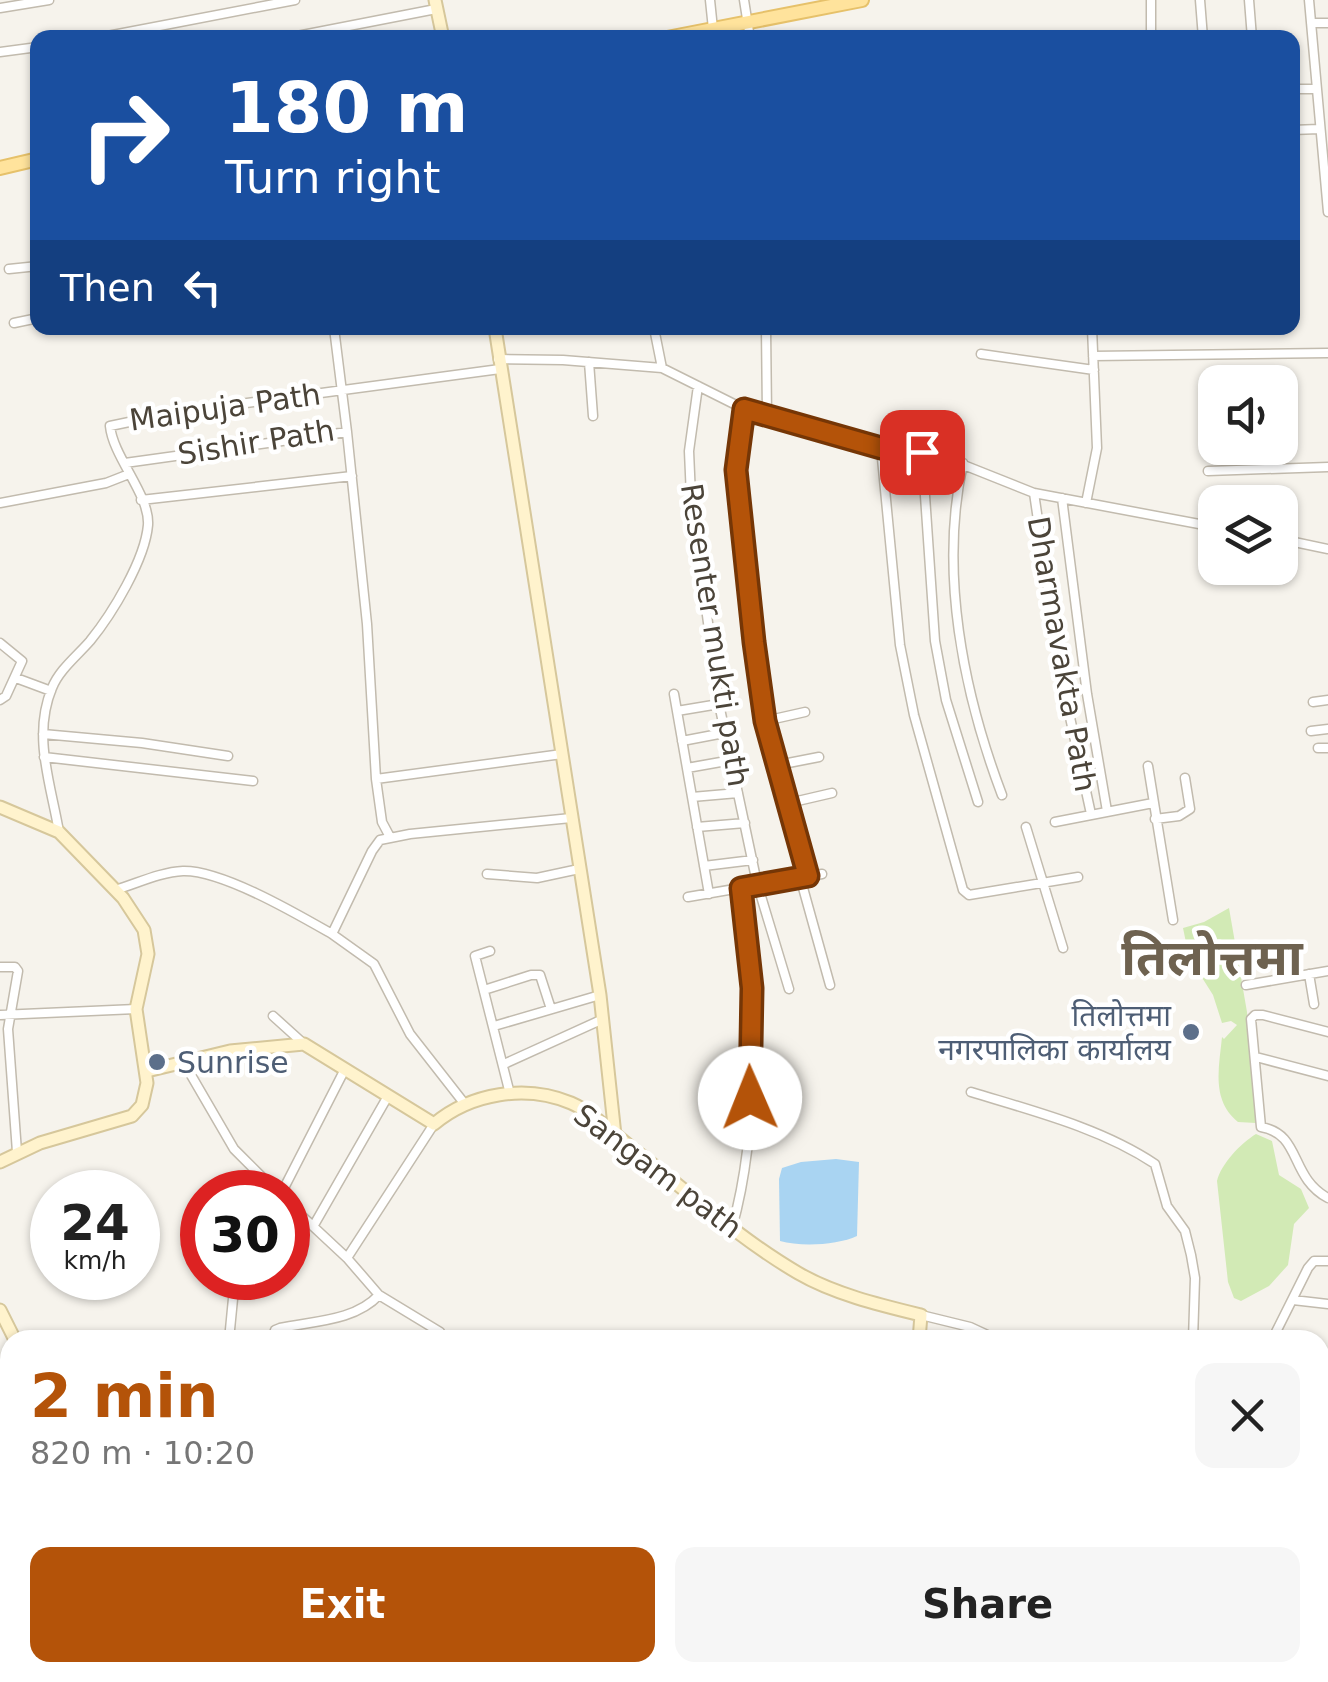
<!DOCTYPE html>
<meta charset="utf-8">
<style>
body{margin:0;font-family:"DejaVu Sans","Noto Sans Devanagari",sans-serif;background:#f6f6f6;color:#222;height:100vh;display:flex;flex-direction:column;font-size:38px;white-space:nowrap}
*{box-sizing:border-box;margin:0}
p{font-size:32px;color:#767676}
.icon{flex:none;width:55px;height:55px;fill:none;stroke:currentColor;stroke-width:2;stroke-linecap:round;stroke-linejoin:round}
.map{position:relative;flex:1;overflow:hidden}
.drawer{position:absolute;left:0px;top:1330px;width:1330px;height:352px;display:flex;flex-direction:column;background:#fff;border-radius:30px 30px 0 0;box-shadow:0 2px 8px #0004}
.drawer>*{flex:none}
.banner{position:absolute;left:30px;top:30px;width:1270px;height:305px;border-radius:20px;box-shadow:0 2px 8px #0004;background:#1a4fa0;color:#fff;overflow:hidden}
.fabs{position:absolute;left:1198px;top:365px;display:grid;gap:20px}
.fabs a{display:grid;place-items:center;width:100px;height:100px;border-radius:20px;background:#fff;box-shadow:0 2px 8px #0004;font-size:50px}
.speed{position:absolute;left:30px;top:1170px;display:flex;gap:20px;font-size:50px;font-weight:700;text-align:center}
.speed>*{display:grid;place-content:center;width:130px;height:130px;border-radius:50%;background:#fff;box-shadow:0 2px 8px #0004;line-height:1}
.speed small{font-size:25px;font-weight:400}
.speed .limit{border:15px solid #d22;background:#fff;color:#111}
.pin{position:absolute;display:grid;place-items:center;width:85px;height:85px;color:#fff;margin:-42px;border-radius:20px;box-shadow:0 5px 15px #0006}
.me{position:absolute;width:110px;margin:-55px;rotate:359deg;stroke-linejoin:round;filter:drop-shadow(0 0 8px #0008)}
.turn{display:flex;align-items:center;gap:35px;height:210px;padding:0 30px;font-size:45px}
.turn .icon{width:130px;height:130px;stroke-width:2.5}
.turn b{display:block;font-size:70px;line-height:85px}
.then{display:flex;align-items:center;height:95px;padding:0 30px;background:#0003;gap:20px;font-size:38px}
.round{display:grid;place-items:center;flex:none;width:105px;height:105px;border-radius:20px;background:#f6f6f6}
.head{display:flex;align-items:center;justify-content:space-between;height:170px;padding:0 30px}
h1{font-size:60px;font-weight:700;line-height:75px;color:#b45309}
.cta{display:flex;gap:20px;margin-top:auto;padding:20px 30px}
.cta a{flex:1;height:115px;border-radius:20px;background:#b45309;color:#fff;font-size:40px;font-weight:700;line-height:115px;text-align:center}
.cta a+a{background:#f6f6f6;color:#222}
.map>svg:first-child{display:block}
.green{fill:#d2eab5}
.water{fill:#a9d4f2}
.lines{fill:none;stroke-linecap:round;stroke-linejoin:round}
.street-casing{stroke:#c2bbae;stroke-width:11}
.secondary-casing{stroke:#d6c79b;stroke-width:15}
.primary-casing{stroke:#e6c16a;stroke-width:16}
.street{stroke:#fff;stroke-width:8}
.secondary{stroke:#fff3cd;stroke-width:11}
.primary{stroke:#ffe39c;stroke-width:12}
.route-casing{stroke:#753606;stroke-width:25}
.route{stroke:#b45309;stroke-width:18}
.service-dot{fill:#5c6f8a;stroke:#fff;stroke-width:4}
.labels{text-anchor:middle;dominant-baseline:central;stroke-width:9;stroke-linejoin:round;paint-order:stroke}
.street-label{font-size:30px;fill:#4b4439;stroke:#fff}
.service-label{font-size:30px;fill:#4e5e75;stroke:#fff;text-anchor:end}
.town-label{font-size:50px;font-weight:bold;fill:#6e6250;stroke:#fff}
</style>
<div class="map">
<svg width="1328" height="1682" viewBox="0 0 1328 1682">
<rect width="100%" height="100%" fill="#f6f3ec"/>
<path class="green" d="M1229 908 1247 1012 1256 1123 1238 1122C1211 1100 1219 1068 1222 1037L1224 1039 1237 1025 1231 1021 1222 1023 1213 995 1189 957 1183 928 1204 922Z
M1256 1134 1272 1141 1279 1175 1301 1189 1309 1208 1294 1224 1288 1265 1269 1286 1241 1301 1234 1298 1228 1282 1217 1181C1221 1164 1241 1143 1256 1134Z"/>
<path class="water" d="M836 1159 859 1162 857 1236C838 1245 801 1247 780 1241L779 1179 782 1168 801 1162Z"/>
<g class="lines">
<defs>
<path id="street" d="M710 0 713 29
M744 0 750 38
M1151 0V38
M1200 0 1203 38
M1249 0 1252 38
M1309 0 1328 212
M0 8 49 0
M1311 23H1328
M97 38 295 0
M287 38 436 9
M0 52 38 47
M1292 89H1316
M1292 130 1319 129
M9 269 38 266
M14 323 38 318
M654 328 662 368
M766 328 767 415
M981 354 1094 370
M1093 356 1328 353
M498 359 563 360 662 368 744 409 881 448 936 454 1034 493 1215 527
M589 362 593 416
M698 386 689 451 691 497 719 704 757 883 789 989
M744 409 735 470 754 642 765 721 808 876
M347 432 367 624 376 779 382 822 390 837
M881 448 900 645 914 715 963 890 969 895 1078 877
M922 452 935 641 946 700 978 802
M125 463 347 432 334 328
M963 463C939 572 963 692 1002 795
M1208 471 1328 467
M1034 493 1061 676 1091 814
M1062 498 1087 694 1107 811
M141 500 352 476
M0 503 106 483 129 474
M1086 503 1097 448 1092 328
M1280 539 1328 549
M0 643 22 661 6 696 0 700
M16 678 51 691
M674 694 709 894
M1313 702 1328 700
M677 711 719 704
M765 721 805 712
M1311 731 1328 729
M43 734 142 743 228 756
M682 741 724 733
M1318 748H1328
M44 757 253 781
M778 765 819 757
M1148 766 1173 920
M687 768 732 760
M376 779 562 754
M692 797 738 793
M789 803 832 793
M1155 819 1179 816 1190 809 1185 778
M1055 822 1153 803
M697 827 745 823
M1026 827 1063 948
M59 832C51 784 32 736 52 688 59 670 77 656 90 641 112 614 145 560 148 525 150 495 113 457 110 426L172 413 500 369
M704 866 753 860
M487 874 537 878 579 869
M800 877 830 985
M115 890C136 884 160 872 183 871 222 870 297 914 332 934
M688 897 822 874
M490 951 475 956 510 1094
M0 967H15L18 971 8 1029 17 1152
M1309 974 1314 1004
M1246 985 1328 971
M484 990 531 975H540L551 1009
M0 1015 136 1009
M273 1016 304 1044
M494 1026 600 995
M1328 1032 1263 1015H1255L1251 1019 1261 1127C1302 1134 1289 1177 1328 1198
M1256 1057 1328 1076
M184 1063 234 1149 277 1192
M504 1064 603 1019
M971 1092C1033 1111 1101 1128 1155 1164L1167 1206 1185 1231 1191 1255 1195 1278 1193 1340
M464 1103 410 1034 374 964 332 934 372 851 380 840 410 834 571 818
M282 1192 345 1069
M288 1203 347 1258 379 1295 440 1332 443 1340
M314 1225 388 1096
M732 1228C762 1121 753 999 741 888
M347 1258 434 1124
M1293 1300 1328 1304
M921 1315 970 1327 998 1340
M229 1340 235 1278
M273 1340 275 1330 280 1328C313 1321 355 1321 379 1295
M1272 1340 1308 1268 1314 1261H1328
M0 1373 10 1374
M0 1415H10
M0 1466 10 1467
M1320 1489 1328 1488
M313 1672 315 1682
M684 1672 685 1682
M170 1682 172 1672
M253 1682 254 1672
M1042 1682 1045 1672"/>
<path id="secondary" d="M435 0 443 38
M495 328 600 995 615 1135
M0 807 59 832 123 898 144 930 148 954 136 1009 147 1083 142 1105 132 1116 40 1143 0 1162
M147 1071 230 1051 304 1044 434 1124C471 1093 526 1084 571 1103 592 1112 614 1134 632 1148 687 1191 738 1238 798 1273 834 1294 880 1305 921 1315L919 1340
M0 1310 15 1340
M972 1672 974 1682
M40 1682 44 1672"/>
<path id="primary" d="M667 38 862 0
M0 168 38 159"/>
</defs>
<use href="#street" class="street-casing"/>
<use href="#secondary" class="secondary-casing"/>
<use href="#primary" class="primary-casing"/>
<use href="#street" class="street"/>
<use href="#secondary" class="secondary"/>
<use href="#primary" class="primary"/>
</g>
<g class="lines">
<defs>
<path id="route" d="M750 1098 752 988 741 888 808 876 765 721 754 642 736 470 744 409 881 448 922 452"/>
</defs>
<use href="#route" class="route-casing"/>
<use href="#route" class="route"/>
</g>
<g class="service-dot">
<circle cx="1191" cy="1032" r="10"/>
<circle cx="157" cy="1062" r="10"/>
</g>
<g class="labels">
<g class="street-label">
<text transform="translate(225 407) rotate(-8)">Maipuja Path</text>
<text transform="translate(256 442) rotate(-9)">Sishir Path</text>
<text transform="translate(715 635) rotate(81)">Resenter mukti path</text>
<text transform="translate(1062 654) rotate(80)">Dharmavakta Path</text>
<text transform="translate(658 1171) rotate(37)">Sangam path</text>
</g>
<g class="service-label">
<text x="1171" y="1015">तिलोत्तमा<tspan x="1171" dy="34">नगरपालिका कार्यालय</tspan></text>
<text x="177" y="1062" text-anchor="start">Sunrise</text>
</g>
<g class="town-label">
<text x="1212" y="958">तिलोत्तमा</text>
</g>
</g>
</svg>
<div class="fabs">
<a><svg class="icon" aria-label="sound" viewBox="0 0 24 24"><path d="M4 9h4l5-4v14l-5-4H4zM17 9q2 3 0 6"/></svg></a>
<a><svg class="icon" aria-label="layers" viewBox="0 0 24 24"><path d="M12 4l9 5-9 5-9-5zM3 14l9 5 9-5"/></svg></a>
</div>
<div class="speed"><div>24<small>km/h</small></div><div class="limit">30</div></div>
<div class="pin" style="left:922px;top:452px;background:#d93025"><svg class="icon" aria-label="arrive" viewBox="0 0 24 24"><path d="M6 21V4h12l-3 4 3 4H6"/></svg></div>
<svg class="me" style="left:750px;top:1098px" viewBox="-20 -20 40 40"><circle r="19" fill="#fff"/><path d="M0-13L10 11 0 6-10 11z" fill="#b45309"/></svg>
<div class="banner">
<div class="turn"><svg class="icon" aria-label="right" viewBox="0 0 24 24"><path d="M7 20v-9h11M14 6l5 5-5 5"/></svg><div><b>180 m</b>Turn right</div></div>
<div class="then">Then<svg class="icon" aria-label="left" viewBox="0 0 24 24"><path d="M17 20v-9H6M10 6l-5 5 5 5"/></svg></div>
</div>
<section class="drawer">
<div class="head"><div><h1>2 min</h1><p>820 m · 10:20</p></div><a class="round"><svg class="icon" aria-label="close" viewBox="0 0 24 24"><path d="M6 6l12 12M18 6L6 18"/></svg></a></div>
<div class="cta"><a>Exit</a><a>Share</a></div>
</section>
</div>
